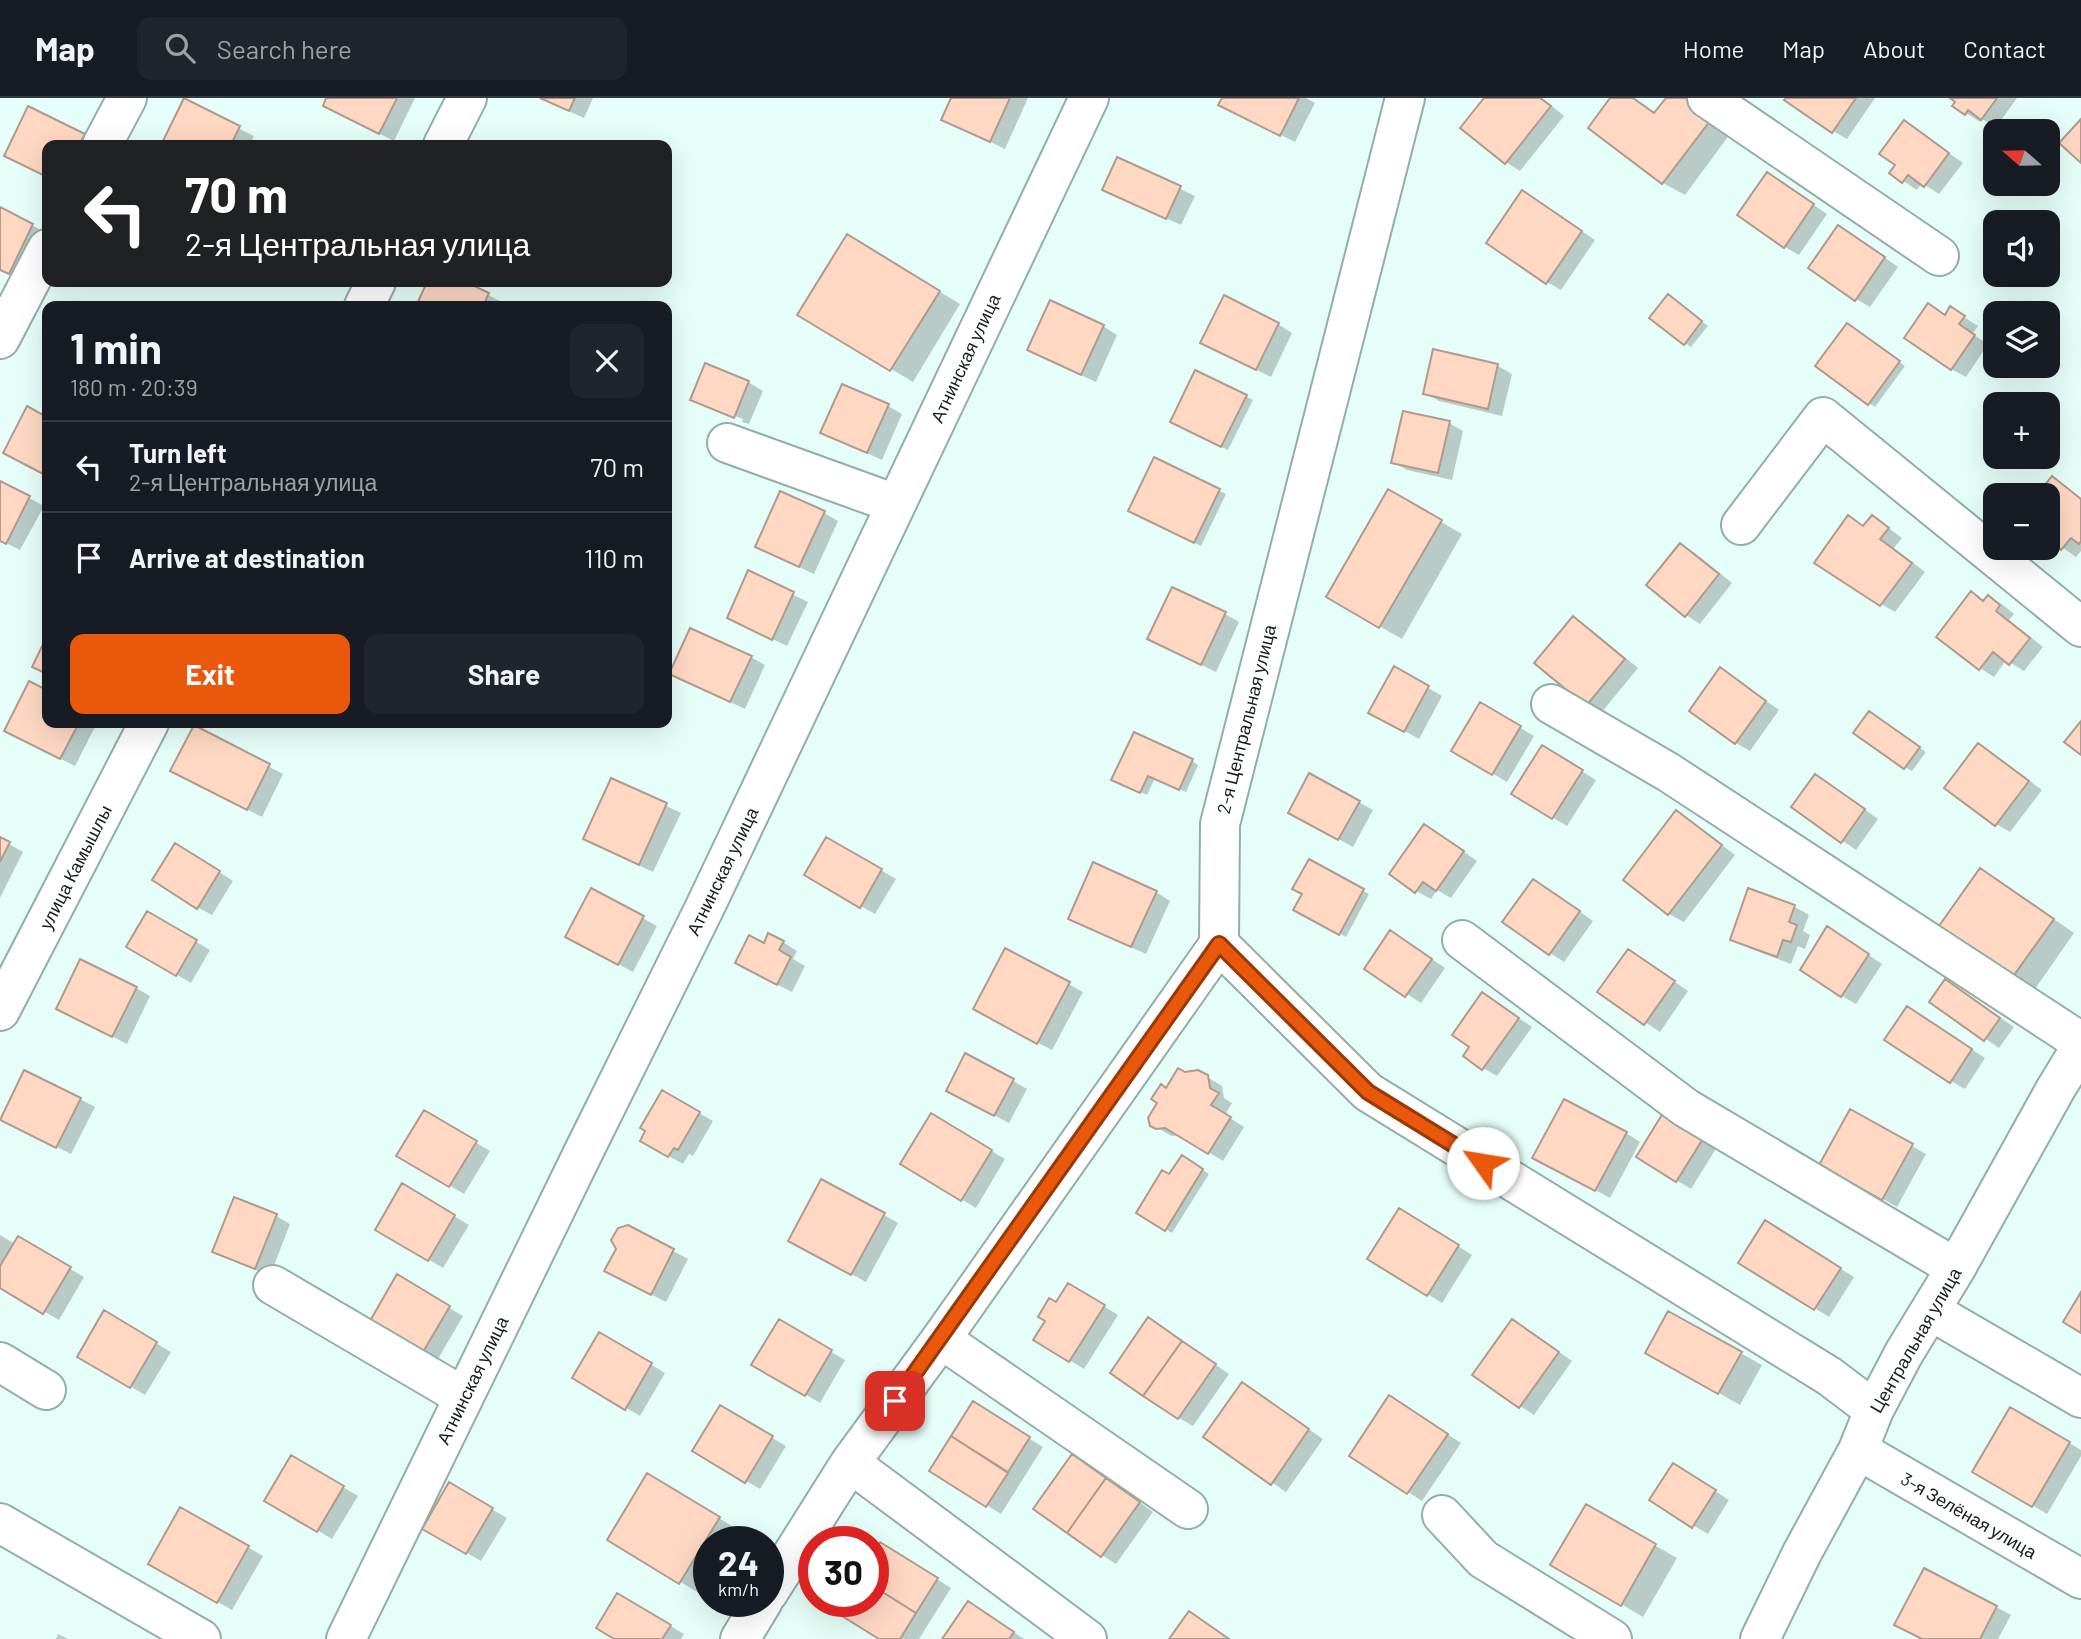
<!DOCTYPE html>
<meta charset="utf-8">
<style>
body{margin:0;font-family:Barlow,sans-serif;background:#20242c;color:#f1f3f6;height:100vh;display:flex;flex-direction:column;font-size:26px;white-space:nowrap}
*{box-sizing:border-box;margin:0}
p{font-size:23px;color:#9ea1a6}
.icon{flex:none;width:38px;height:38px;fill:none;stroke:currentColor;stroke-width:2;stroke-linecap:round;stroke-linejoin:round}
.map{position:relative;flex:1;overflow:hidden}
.drawer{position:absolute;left:42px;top:203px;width:630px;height:427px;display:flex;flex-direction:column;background:#171b24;border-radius:14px;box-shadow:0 7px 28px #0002}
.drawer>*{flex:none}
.banner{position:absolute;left:42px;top:42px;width:630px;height:147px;border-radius:14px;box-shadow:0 7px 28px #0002;background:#202124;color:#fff;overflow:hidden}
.needle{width:46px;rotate:290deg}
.buttons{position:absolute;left:1983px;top:21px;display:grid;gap:14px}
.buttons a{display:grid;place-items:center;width:77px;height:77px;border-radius:14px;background:#171b24;box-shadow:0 7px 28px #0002;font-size:35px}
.speed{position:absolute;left:693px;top:1428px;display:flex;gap:14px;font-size:35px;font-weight:700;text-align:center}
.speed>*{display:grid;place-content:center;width:91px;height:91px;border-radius:50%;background:#171b24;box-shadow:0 7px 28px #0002;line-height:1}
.speed small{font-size:18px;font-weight:400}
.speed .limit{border:10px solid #d22;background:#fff;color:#111}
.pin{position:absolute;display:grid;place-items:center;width:60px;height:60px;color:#fff;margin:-30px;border-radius:14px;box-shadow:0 4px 10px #0006}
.me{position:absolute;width:77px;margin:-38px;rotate:302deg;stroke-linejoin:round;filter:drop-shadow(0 0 5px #0008)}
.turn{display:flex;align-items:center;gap:24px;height:147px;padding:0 28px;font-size:32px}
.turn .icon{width:91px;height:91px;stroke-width:2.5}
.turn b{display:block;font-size:49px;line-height:60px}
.round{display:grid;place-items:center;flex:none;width:74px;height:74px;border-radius:14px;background:#20242c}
.summary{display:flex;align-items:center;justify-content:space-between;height:119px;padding:0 28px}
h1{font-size:42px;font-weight:700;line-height:52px}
.cta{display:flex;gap:14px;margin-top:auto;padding:14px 28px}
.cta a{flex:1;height:80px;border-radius:14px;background:#ea580c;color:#fff;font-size:28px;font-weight:700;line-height:80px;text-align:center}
.cta a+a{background:#20242c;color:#f1f3f6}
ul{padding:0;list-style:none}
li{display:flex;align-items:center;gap:21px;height:91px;padding:0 28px;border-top:2px solid #363941}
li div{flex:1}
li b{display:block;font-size:26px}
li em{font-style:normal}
header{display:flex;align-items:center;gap:42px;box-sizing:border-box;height:98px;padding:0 35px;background:#171b24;border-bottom:2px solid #363941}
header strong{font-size:33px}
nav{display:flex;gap:38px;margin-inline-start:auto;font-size:24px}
.search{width:490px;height:63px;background:#20242c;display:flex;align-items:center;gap:18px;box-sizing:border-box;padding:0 24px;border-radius:14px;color:#9ea1a6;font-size:26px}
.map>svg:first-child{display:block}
.shadow{fill:#0003}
.building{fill:#fed8c3;stroke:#b09a8d;stroke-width:2}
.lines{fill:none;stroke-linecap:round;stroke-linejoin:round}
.minor-casing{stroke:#91aea8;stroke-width:42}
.minor{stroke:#fff;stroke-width:38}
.route-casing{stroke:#983908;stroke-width:18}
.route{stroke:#ea580c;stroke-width:12}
.labels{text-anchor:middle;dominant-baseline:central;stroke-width:7;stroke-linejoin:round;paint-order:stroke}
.street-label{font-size:18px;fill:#141f1d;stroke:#fff}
</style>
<header>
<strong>Map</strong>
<div class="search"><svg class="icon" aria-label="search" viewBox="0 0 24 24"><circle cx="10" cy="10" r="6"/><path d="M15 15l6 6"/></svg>Search here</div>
<nav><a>Home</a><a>Map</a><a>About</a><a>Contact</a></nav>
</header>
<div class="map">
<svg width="2081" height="1541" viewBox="0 0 2081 1541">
<rect width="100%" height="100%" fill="#e6fef9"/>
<path class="shadow" d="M328 0H415L394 43 339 15Z
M539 0H593L584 20Z
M953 0H1028L1005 51 943 21Z
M1223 0H1306L1315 5 1295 44 1235 14Z
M1486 0H1542L1564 18 1520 73 1506 64Z
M1612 0H1634L1656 15 1668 0H1688L1733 32 1685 97 1663 85Z
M1788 0H1875L1847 41 1833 33Z
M1953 0H2017L1996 29 1982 21 1980 24 1966 15Z
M184 3 254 38 249 47H163Z
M29 10 84 37 99 45 98 47H47V79L20 65Z
M1905 24 1963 65 1939 96 1922 85 1917 92 1891 75 1897 67Z
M1118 61 1195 98 1181 127 1119 99Z
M1768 76 1827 116 1799 157 1785 149Z
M1536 102 1595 142 1561 192 1547 184Z
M0 111 47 135 24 183 0 171Z
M1853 137 1898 169 1870 209 1856 201Z
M869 151 960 206 913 284 800 216Z
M429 184H462L502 204 501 208H418Z
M1675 202 1708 228 1691 249 1685 245Z
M1951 211 1978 228 1972 236 1988 246 1966 279 1951 271 1946 218Z
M1278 226 1292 235 1271 279 1217 252Z
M1103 228 1117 237 1096 284 1044 260Z
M1854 231 1905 268 1875 309 1869 305Z
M1435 253 1498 268 1512 276 1502 318 1439 303 1425 295Z
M1196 274 1253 302 1228 352 1178 327Z
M748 284 763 293 749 326 742 324 743 321 705 306V308L692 301Z
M888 308 902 316 882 362 822 334Z
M1449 325 1463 333 1452 382 1407 372 1393 364Z
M1155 361 1226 396 1201 448 1137 416Z
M2053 380 2081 400V453L2076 459 2048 439V397H2039Z
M1 385 44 408 20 452 0 442Z
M1389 394 1462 436 1402 541 1328 499Z
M824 415 838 423 814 476 772 456Z
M1849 419 1865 429 1872 419 1886 428 1902 440 1894 450 1925 474 1895 514 1881 506Z
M1681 447 1695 455 1732 485 1700 526 1686 517Z
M749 475 808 504 787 548 729 520Z
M1971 496 1985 504 1988 499 2003 507 2014 516 2009 522 2043 549 2024 573 2006 562 1994 579 1980 570Z
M1225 516 1239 524 1216 574 1149 541Z
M1573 521 1588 529 1638 570 1601 615 1587 607Z
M751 559 765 567 745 611 671 576Z
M1394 570 1442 598 1419 641 1370 614Z
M1734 580 1779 612 1750 653 1736 645Z
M30 586 47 594V625H97L75 668 21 641Z
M1481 607 1534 638 1507 684 1454 653Z
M1876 619 1926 654 1912 673 1905 669Z
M195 630 283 676 262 719 187 680Z
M1978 647 1993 656 2042 692 2010 734 1996 726Z
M1557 658 1596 682 1567 728 1514 696Z
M1192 663 1198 667 1186 694 1155 680 1147 697 1120 685Z
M1310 677 1373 712 1353 749 1290 714Z
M612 682 681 715 653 774 600 749Z
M1830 686 1878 721 1856 752 1793 709Z
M1677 715 1691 723 1735 757 1684 824 1669 816 1625 782Z
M1439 736 1477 763 1451 800 1437 792 1431 801 1416 793Z
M0 741 23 754 0 800Z
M827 741 896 781 875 816 806 777Z
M190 755 233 783 212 817 197 809Z
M1310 763 1369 796 1346 839 1296 811 1304 796Z
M1981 772 2002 785 2074 835 2035 891 2013 878Z
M1547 791 1593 823 1564 864 1550 855Z
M591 792 657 828 633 874 581 846Z
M1750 792 1795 809 1809 817 1803 833 1810 837 1805 851 1798 848 1791 866 1746 849 1732 841Z
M1156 794 1170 803 1146 856 1084 828Z
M148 815 210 852 191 885 129 848Z
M1842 839 1882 866 1856 906 1842 898Z
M1405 843 1445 870 1421 905 1367 870Z
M783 844 797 853 793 861 805 868 792 894 751 873Z
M1006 852 1083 894 1052 952 989 919Z
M1643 862 1688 893 1660 934 1600 894Z
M1946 883 2014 929 1999 950 1932 903Z
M136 890 150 898 127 946 72 918Z
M1497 905 1532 929 1497 978 1483 970Z
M1921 918 1985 960 1965 991 1951 983Z
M1197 973 1222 988 1224 1000 1232 1005 1225 1017 1244 1029 1223 1063 1180 1037 1172 1038 1152 1027 1167 992 1186 976Z
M1013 983 1027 991 1009 1025 962 1000Z
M662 994 713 1023 693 1058 689 1056 683 1066 642 1043Z
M80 1001 95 1009 71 1056 16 1029Z
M424 1014 490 1053 464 1096 399 1057Z
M1850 1014 1926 1056 1897 1109 1821 1066Z
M931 1017 1005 1061 976 1110 902 1065Z
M1664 1017 1717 1049 1691 1091 1638 1059Z
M1626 1035 1640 1044 1610 1100 1549 1067Z
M1182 1059 1209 1076 1172 1135 1138 1114 1170 1079Z
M403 1088 469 1127 443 1170 377 1131Z
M884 1117 898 1125 866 1184 804 1150Z
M276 1118 290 1126 270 1178 229 1161 215 1153Z
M1414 1120 1472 1157 1442 1205 1370 1160Z
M628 1129 688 1161 666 1204 621 1181Z
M1779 1133 1854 1179 1829 1219 1740 1164Z
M0 1137 15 1146 18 1140 84 1179 59 1222 0 1188Z
M398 1179 463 1218 438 1261 372 1222Z
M1069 1187 1118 1217 1084 1271 1035 1241Z
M105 1215 171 1254 145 1297 79 1258Z
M1669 1215 1762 1267 1740 1307 1647 1254Z
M779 1223 845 1262 820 1305 754 1266Z
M1163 1230 1229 1276 1193 1328 1179 1320Z
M1526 1231 1572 1263 1534 1317 1520 1308Z
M600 1236 665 1275 640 1318 574 1280Z
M1256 1295 1323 1341 1286 1394 1206 1339Z
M973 1306 1043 1349 1001 1416 931 1373Z
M1404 1307 1461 1345 1422 1403 1351 1357Z
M720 1309 786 1348 760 1391 695 1353Z
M2011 1311 2081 1352V1358L2047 1416 1975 1373Z
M292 1359 358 1398 332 1441 266 1402Z
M1087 1366 1153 1414 1116 1466 1102 1457Z
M1687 1375 1729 1402 1708 1436 1651 1402Z
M450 1387 507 1420 481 1463 424 1430Z
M670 1390 740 1433 734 1444H709V1485L702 1497 610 1441Z
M1586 1408 1677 1460 1643 1519 1553 1466Z
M181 1411 263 1458 232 1512 150 1466Z
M895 1455 951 1490 919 1541H882L873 1503Z
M618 1497 684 1536 681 1541H618Z
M1996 1509 2011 1517 1998 1541H1924Z
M983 1514 1024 1541H944Z
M58 1536 68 1541H56Z"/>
<path class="building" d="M184 0 240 28 231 47H161Z
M326 0H397L379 36 323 8Z
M540 0H575L569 13Z
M951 0H1010L990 44 941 22Z
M1222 0H1299L1280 38 1218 7Z
M1484 0H1540L1551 8 1505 66 1460 30Z
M1610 0H1633L1654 15 1666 0H1688L1713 19 1662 86 1588 30Z
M1786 0H1856L1832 35 1784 2Z
M1950 0H1997L1981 22 1968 12 1965 17 1952 8 1955 4Z
M28 8 85 36 79 47H47V79L4 58Z
M2081 21V65L2059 45Z
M1904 22 1949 55 1924 89 1908 77 1902 85 1889 75 1895 67 1879 56Z
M1117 59 1181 88 1166 121 1102 92Z
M1767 74 1814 106 1784 150 1737 117Z
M1522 92 1582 133 1546 186 1486 145Z
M0 109 33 126 9 176 0 172Z
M1838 127 1885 159 1855 203 1808 170Z
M847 136 940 193 890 273 797 217Z
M427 184H466L489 195 483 208H416Z
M1668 196 1702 223 1684 247 1649 220Z
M1224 197 1279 225 1256 272 1200 245Z
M1050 202 1104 227 1081 277 1027 252Z
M1928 205 1945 217 1950 208 1965 218 1959 226 1975 237 1951 272 1904 240Z
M1847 225 1900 263 1868 307 1815 268Z
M1433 251 1498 266 1488 311 1423 296Z
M705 265 749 283 734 320 690 302Z
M1195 272 1247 297 1221 349 1170 324Z
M842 286 889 306 867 355 820 335Z
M27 308 47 319V378L3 355Z
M1403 313 1450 323 1438 375 1391 365Z
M1154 359 1220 391 1194 445 1128 413Z
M2052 378 2081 401V443L2079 446 2071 440 2061 452 2048 441V397H2037Z
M0 383 30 398 6 446 0 443Z
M1388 391 1442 422 1379 530 1326 499Z
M780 393 825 413 799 469 755 449Z
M1848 417 1863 428 1872 417 1889 430 1880 441 1912 465 1880 508 1814 465Z
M1680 445 1719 476 1685 519 1646 487Z
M748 472 794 494 772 542 727 520Z
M1172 489 1226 514 1201 567 1147 541Z
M1971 493 1983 503 1988 497 2000 507 1996 513 2030 540 2009 567 1993 554 1979 572 1936 539Z
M1573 518 1625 561 1586 608 1534 565Z
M690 530 752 558 730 604 669 576Z
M47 538V576L32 569Z
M1394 568 1429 588 1404 634 1368 615Z
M1720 569 1766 603 1735 646 1689 613Z
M29 583 47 592V625H79L60 661 4 633Z
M1480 604 1521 628 1492 677 1451 653Z
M1869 613 1920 649 1904 671 1853 635Z
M2081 623V657L2064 644Z
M194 627 270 666 247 712 170 673Z
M1134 634 1193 661 1179 692 1148 678 1140 695 1111 682Z
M1978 645 2029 683 1995 728 1944 690Z
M1542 647 1583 672 1552 721 1511 696Z
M1309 675 1360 703 1338 742 1288 715Z
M1815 676 1865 711 1841 745 1791 709Z
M611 680 667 705 639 767 583 741Z
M1676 712 1722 747 1668 817 1623 782Z
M1424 726 1464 753 1436 793 1423 784 1415 795 1389 776Z
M0 739 10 744 0 764Z
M826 739 882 771 860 810 804 777Z
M175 745 220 773 197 811 152 782Z
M1309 761 1364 791 1339 837 1293 812 1302 796 1292 791Z
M1093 764 1157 793 1131 849 1068 821Z
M1980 770 2054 821 2012 880 1939 828Z
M1533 781 1580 813 1549 857 1502 824Z
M591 790 644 818 618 867 565 839Z
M1748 790 1795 807 1789 824 1797 827 1791 844 1783 842 1777 859 1730 842Z
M147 813 197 842 176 878 126 849Z
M1827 828 1869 856 1841 899 1800 872Z
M1390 832 1432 861 1405 899 1364 871Z
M768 835 784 843 779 852 791 859 777 887 735 865 749 837 764 845Z
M1005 850 1070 884 1037 946 973 911Z
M1628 851 1675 883 1644 927 1597 894Z
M80 861 137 889 112 939 56 911Z
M1945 881 2000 920 1984 943 1929 904Z
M1482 894 1519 920 1482 972 1463 958 1469 949 1452 937Z
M1907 908 1972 951 1950 985 1884 942Z
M965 955 1014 981 994 1018 946 993Z
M1178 970 1185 974 1198 972 1208 977 1210 990 1219 995 1211 1007 1231 1019 1208 1056 1165 1030 1156 1031 1150 1028 1148 1020 1157 1005 1151 1001 1161 986 1166 990Z
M24 972 81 1000 56 1050 0 1022Z
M662 992 700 1014 678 1052 674 1050 668 1059 640 1043 645 1033 640 1030Z
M1564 1001 1627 1034 1595 1093 1532 1060Z
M1850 1011 1913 1046 1882 1102 1819 1067Z
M424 1012 477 1043 449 1089 396 1058Z
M931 1015 992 1052 961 1103 900 1066Z
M1663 1015 1704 1039 1676 1084 1636 1059Z
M1182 1057 1203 1071 1165 1133 1136 1115 1162 1072 1169 1076Z
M821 1081 885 1115 851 1177 788 1143Z
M402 1085 455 1117 428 1163 375 1132Z
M234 1099 277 1116 255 1171 212 1154Z
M1399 1110 1459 1147 1427 1198 1367 1161Z
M1765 1122 1841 1170 1814 1212 1738 1165Z
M628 1127 674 1151 651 1197 604 1173 616 1151 611 1142 618 1130Z
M18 1138 71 1169 43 1216 0 1190V1168Z
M397 1176 450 1208 423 1254 370 1223Z
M1068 1185 1105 1207 1069 1264 1033 1242 1045 1223 1038 1219 1049 1200 1056 1204Z
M2081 1194V1235L2063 1224Z
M104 1212 157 1244 130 1290 77 1259Z
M1668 1213 1742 1254 1718 1296 1645 1255Z
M1148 1219 1182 1243 1143 1298 1110 1275Z
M779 1221 832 1252 805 1298 751 1267Z
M1512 1221 1559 1254 1519 1310 1472 1277Z
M599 1234 652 1265 625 1312 572 1280Z
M1182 1243 1216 1266 1178 1321 1143 1298Z
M1242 1284 1309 1331 1271 1387 1203 1339Z
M1242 1284 1309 1331 1271 1387 1203 1339Z
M1389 1297 1448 1336 1407 1396 1349 1358Z
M973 1303 1030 1339 1008 1374 951 1338Z
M720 1307 773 1338 745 1385 692 1353Z
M2010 1309 2070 1344 2032 1409 1972 1374Z
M951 1338 1008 1375 986 1409 929 1373Z
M1072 1356 1106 1380 1067 1435 1033 1411Z
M291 1357 344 1388 317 1434 264 1403Z
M1673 1365 1716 1392 1692 1430 1649 1402Z
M647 1375 720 1419 679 1486 607 1442Z
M1106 1380 1140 1404 1101 1459 1067 1435Z
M449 1384 493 1410 466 1456 422 1431Z
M1586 1406 1656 1446 1621 1508 1550 1467Z
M180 1409 249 1448 217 1505 148 1466Z
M880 1444 938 1480 916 1515 873 1488V1455Z
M1924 1470 1997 1508 1980 1541H1922L1894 1527Z
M873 1488 916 1515 900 1541H879L837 1515 844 1503H873Z
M617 1495 671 1527 662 1541H614L596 1530Z
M968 1503 1014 1534 1009 1541H942Z
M1189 1513 1229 1541H1169Z"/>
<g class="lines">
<defs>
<path id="minor" d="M1707 0 1939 158
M102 47 127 0
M443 47 467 0
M364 208 376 184
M0 241 47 151
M727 345 896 406
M1741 427 1823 319 2081 529
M1551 606 1668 674 2081 944
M1462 842 1686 1010 1956 1170
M1219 846 1368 994 1829 1278 1874 1312
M0 913 149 625
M273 1187 464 1299
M1931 1213 2081 1300
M941 1241 1188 1411
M0 1264 46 1292
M1858 1352 2081 1481
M850 1365 1087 1541
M1442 1417 1483 1461 1612 1541
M0 1425 201 1541
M768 1495 850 1365 941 1241 1219 846 1220 726 1405 0
M346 1541 583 1055 705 809 1089 0
M740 1541 763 1503
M1760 1541 1802 1455 1858 1352 1874 1312 1904 1255 1956 1170 2055 992 2081 949"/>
</defs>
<use href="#minor" class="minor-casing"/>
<use href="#minor" class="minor"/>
</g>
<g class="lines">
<defs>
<path id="route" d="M895 1303 1219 846 1368 994 1483 1065"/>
</defs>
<use href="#route" class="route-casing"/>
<use href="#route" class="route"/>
</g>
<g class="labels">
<g class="street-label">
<text transform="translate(965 260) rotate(-65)">Атнинская улица</text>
<text transform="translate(1246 621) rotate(-76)">2-я Центральная улица</text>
<text transform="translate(75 769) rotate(-63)">улица Камышлы</text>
<text transform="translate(722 773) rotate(-64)">Атнинская улица</text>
<text transform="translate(1915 1242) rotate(-60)">Центральная улица</text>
<text transform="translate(472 1282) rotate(-64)">Атнинская улица</text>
<text transform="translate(1969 1417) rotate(30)">3-я Зелёная улица</text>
</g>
</g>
</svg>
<div class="buttons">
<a><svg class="needle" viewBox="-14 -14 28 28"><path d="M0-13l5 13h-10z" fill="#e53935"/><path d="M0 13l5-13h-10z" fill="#9ea1a6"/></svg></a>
<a><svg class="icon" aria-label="sound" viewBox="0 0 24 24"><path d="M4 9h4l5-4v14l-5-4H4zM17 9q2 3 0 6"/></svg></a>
<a><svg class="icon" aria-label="layers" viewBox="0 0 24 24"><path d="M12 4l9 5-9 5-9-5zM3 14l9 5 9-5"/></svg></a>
<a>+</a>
<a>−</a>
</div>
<div class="speed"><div>24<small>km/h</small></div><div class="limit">30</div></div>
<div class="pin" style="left:895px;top:1303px;background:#d93025"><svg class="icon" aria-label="arrive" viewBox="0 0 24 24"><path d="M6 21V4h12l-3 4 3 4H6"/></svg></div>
<svg class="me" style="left:1483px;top:1065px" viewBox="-20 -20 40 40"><circle r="19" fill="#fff"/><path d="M0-13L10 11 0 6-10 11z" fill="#ea580c"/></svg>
<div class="banner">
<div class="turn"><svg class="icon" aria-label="left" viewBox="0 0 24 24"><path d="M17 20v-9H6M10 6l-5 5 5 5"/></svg><div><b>70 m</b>2-я Центральная улица</div></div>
</div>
<section class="drawer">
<div class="summary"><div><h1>1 min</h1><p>180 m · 20:39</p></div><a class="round"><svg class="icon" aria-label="close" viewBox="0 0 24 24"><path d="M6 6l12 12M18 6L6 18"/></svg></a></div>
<ul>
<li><svg class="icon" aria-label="left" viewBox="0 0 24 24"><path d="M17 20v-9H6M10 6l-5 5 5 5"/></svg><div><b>Turn left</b><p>2-я Центральная улица</p></div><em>70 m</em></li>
<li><svg class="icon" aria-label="arrive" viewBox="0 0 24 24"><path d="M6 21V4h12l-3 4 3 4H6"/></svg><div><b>Arrive at destination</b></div><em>110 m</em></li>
</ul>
<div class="cta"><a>Exit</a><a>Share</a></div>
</section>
</div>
